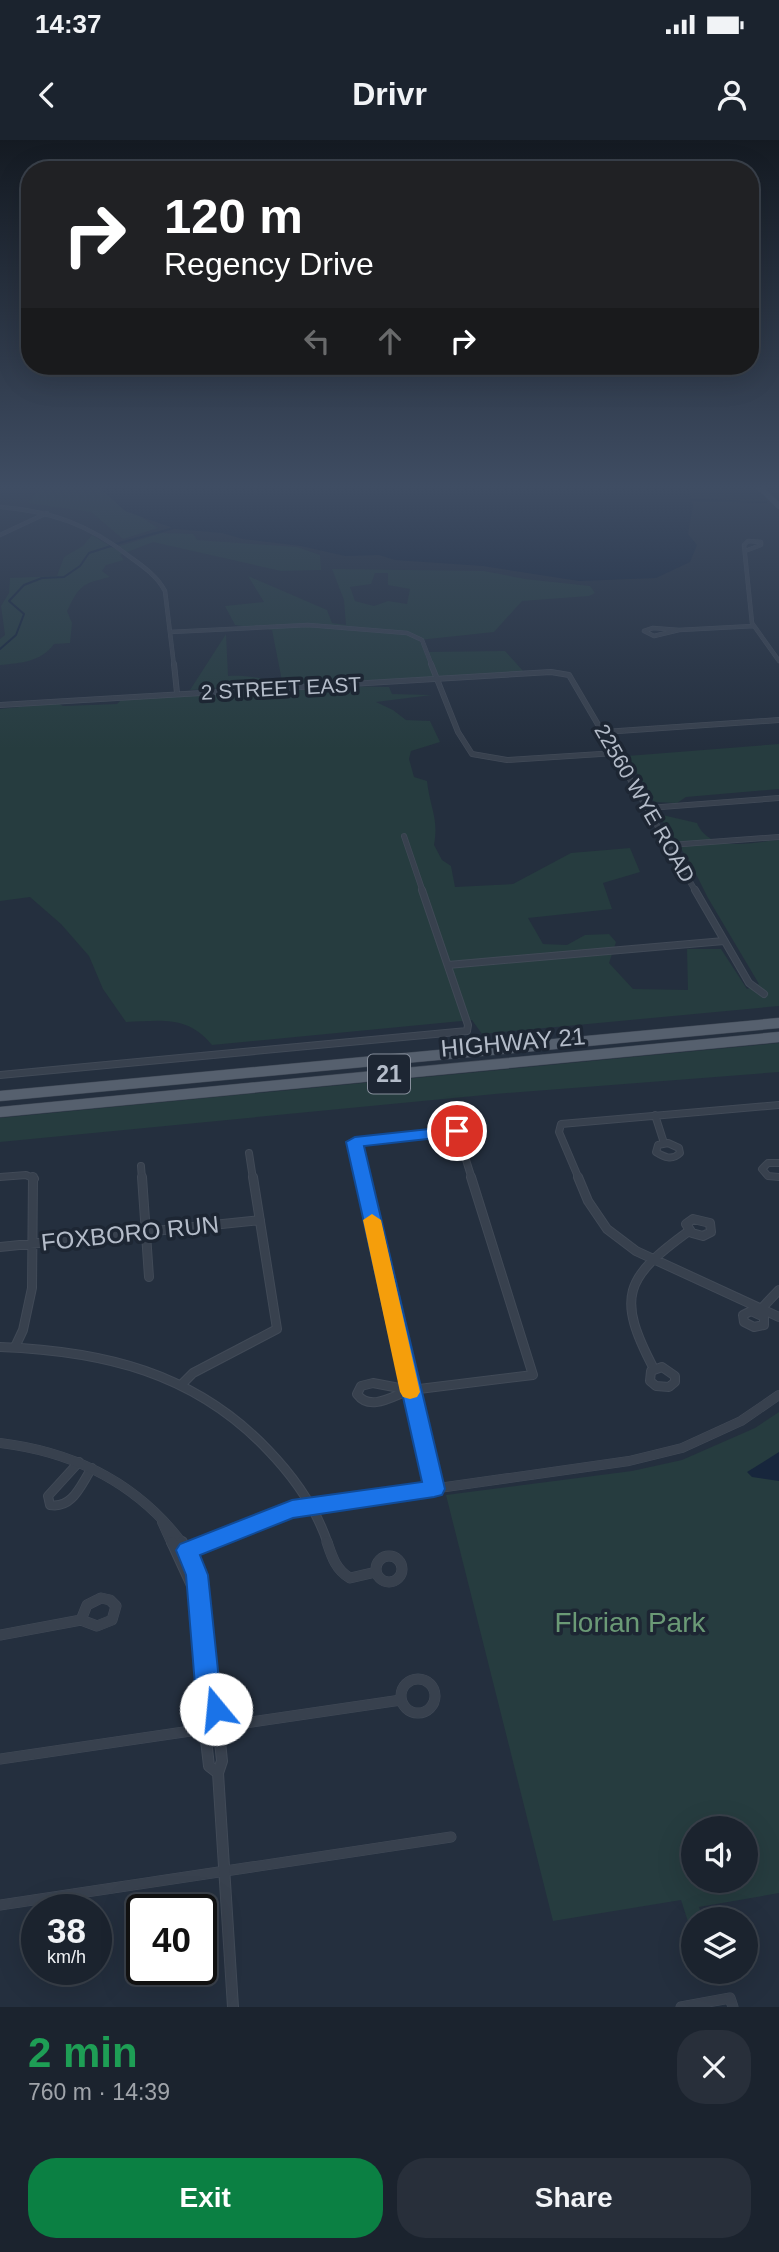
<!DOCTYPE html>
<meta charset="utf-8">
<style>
body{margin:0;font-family:Arial,sans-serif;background:#282f3a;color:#f1f3f6;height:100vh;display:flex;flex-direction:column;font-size:26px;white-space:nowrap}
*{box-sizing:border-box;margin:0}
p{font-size:23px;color:#a0a4aa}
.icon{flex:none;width:38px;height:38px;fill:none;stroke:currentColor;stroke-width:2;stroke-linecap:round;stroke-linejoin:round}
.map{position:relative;height:1867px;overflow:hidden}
.panel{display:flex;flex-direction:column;background:#1b232e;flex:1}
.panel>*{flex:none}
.top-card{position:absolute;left:21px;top:21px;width:738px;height:214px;border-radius:28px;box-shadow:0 7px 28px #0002,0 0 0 2px #39404a;background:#202124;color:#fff;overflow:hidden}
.buttons{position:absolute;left:681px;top:1676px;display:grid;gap:14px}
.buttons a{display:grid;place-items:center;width:77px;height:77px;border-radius:50%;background:#1b232e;box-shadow:0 7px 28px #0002,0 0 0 2px #39404a;font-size:35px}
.speed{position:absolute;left:21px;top:1754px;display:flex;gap:14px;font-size:35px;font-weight:700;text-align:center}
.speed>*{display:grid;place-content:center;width:91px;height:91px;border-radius:50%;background:#1b232e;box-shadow:0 7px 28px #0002,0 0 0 2px #39404a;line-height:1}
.speed small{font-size:18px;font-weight:400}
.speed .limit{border:4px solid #111;border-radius:10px;background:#fff;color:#111}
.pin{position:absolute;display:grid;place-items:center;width:60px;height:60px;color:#fff;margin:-30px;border:4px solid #fff;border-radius:50%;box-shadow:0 2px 7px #0007}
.me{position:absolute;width:77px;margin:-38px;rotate:343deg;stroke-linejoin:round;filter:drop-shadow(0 0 5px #0008)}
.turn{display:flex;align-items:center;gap:24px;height:147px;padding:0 28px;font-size:32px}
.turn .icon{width:91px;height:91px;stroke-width:2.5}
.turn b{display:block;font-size:49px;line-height:60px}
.lanes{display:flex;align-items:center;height:66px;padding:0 28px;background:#0003;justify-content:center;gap:35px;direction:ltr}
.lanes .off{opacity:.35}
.round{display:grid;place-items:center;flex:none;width:74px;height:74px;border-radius:28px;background:#282f3a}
.headline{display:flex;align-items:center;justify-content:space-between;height:119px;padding:0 28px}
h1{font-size:42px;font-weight:700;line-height:52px;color:#1e9e55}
.button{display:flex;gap:14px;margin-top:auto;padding:14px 28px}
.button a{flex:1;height:80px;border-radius:28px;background:#0b8043;color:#fff;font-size:28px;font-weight:700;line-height:80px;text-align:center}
.button a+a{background:#282f3a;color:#f1f3f6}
.status{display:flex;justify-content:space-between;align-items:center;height:49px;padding:0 35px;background:#1b232e;direction:ltr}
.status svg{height:19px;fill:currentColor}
header{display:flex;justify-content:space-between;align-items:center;height:91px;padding:0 28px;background:#1b232e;font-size:32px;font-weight:700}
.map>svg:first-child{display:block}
.green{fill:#263c3f;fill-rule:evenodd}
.water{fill:#17263c}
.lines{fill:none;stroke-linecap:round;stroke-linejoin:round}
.stream{stroke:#17263c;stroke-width:2}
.minor-far4-casing{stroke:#414a57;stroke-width:4.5}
.minor-far3-casing{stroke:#414a57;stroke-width:6}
.minor-far2-casing{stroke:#414a57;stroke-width:8}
.minor-far1-casing{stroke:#414a57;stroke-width:10}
.minor-casing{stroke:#414a57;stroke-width:11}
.tertiary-far1-casing{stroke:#414a57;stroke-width:10}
.tertiary-casing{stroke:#414a57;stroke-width:12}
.secondary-casing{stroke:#414a57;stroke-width:6}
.primary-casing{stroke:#414a57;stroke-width:11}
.minor-far4{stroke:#38414e;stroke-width:3.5}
.minor-far3{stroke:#38414e;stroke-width:4.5}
.minor-far2{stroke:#38414e;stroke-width:6}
.minor-far1{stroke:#38414e;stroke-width:8}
.minor{stroke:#38414e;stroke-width:10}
.tertiary-far1{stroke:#38414e;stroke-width:9}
.tertiary{stroke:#38414e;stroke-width:10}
.secondary{stroke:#465061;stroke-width:5}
.primary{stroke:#56606e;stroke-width:10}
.route{fill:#1a73e8;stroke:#114b97;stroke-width:2}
.slow{fill:#f59e0b}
.labels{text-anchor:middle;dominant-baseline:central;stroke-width:7;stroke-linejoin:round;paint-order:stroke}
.far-street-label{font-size:21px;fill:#b4bcc9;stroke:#1d2633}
.shield{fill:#1d2633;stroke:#878f9c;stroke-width:2}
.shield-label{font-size:23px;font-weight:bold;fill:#b4bcc9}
.street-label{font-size:24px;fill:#b4bcc9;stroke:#1d2633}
.near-park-label{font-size:28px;fill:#6b9a76;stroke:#1d2633}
</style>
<div class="status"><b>14:37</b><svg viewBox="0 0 49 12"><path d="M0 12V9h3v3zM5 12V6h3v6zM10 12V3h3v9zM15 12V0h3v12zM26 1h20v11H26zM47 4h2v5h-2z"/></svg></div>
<header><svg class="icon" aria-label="back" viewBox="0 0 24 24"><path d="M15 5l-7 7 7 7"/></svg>Drivr<svg class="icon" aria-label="person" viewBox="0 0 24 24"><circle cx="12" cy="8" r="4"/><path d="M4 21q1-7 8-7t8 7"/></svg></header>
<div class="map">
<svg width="779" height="1867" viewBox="0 0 779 1867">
<rect width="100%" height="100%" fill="#242f3e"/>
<path class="green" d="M40 347H99L101 351 158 388 123 399 91 372 28 363Z
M162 393 193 394 197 400 297 407 320 415 321 430 281 431 153 402 120 415 124 420 106 425 102 431 110 437C81 444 80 445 67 471L72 483 70 503 54 504C41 522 21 523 0 525V499L5 495 1 466 9 453 10 438 57 436 64 417 83 406 92 395 113 408Z
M332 429 484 431 525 439 590 446 595 453 589 456 522 461 494 492 419 500 426 512 505 511 524 532 190 550 226 494 228 536C248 535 263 539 282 541L272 490 235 485 225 466 264 462 248 436 327 470 332 483 346 485 344 460ZM375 433H388V445L410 449 407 464 388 461 374 466 355 461 350 447 371 444Z
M337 546 389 547 392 554 432 555 376 562 393 570 406 580 430 581 440 602 411 611 409 619 414 637 427 641C430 668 439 678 434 705L442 720 451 726 455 747 513 744 571 713 630 708 640 732 603 743 612 769 528 778 543 804 567 805 585 795 609 794 616 802 609 823 633 849 688 850 687 809H721L747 849 759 844 708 758 691 724 658 674 697 683C710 714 753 702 779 700V866L482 894 472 880 212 905C187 875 162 881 126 882L103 849 89 816 61 784 30 757 0 761V569L58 563 63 566 117 564 122 559Z
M779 604V649L686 657 677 663 654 662 627 616Z
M779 903V932L495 954 0 1002V978Z
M779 1272V1753L699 1767 703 1780H693V1797L681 1760 553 1781 446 1355 632 1331 682 1320 755 1288ZM693 1689H746V1741H693Z"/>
<path class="water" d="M99 347H688L693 365 688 394 697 405 690 422 656 438 579 441 483 426 395 420 379 415 345 416 301 406 243 399 222 393 176 389 125 371Z
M779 1312V1341L752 1337 747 1332Z"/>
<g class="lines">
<path class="stream" d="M693 360 766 362
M116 404 174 388
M0 509 16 495 24 474 9 461 24 445 42 438 64 437 80 426 89 413 111 406"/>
<defs>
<path id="minor-far4" d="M0 367C51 371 90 385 130 417 144 427 157 436 165 451L174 526
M0 395 47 373
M745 411 761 405V402L748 401 744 405 752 483 779 521
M653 488 679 490 654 496 644 491Z
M679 490 754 486
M170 492 308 485 407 493 422 500 432 526"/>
<path id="minor-far3" d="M174 524 177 553
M431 524 458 592 472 614 507 620 616 613
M0 565 551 532 569 535 696 752
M604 592 779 580
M648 668 779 658
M404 696 423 752
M670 705 779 697"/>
<path id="minor-far2" d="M695 750 749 843 764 854
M448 825 724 801
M0 935 467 891 468 885 422 750
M655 975 664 1003
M668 1003 679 1008 680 1013C672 1021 664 1017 656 1012L658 1005Z
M249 1013 253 1039
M779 1023H768L762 1029 768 1036 779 1037
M141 1026 142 1039
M0 1037 26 1035 35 1039
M363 1039 355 1002 457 991 472 1039
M579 1039 559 992 561 984 779 965"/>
<path id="minor-far1" d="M142 1037 149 1137
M363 1037 411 1250
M578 1037 588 1061 607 1089 636 1111 779 1177
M693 1079 710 1083 711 1092 703 1096 692 1093 686 1084Z
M0 1107 260 1080
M751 1171 764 1177V1185L754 1187 744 1182 743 1175Z
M759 1171 779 1150
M0 1207C103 1211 194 1232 268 1310 294 1337 316 1368 328 1404
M15 1207 23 1190 32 1148 33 1037
M662 1227 675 1236V1242L669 1247 656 1246 650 1241 651 1231Z
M654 1229C616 1157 624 1138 689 1091
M373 1243 410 1250C393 1256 370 1272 357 1254L361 1246Z
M182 1244 193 1233 277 1189 253 1037
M411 1250 434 1349
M411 1250 533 1235 471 1037
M79 1322 48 1356 50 1365C73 1369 81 1344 92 1328"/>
<path id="minor" d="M327 1402C332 1417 336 1430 350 1438L376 1432
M376 1429a13 13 0 1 1 26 0a13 13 0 1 1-26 0Z
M101 1458 110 1460 116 1466 112 1480 97 1486 81 1480 87 1465Z
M0 1495 81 1480
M401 1556a17 17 0 1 1 34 0a17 17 0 1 1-34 0Z
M0 1619 401 1560
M0 1765 451 1697
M681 1867 730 1858 733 1867"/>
<path id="tertiary-far1" d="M0 1303C74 1312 138 1344 183 1404
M162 1382 172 1404
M202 1404 291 1369 629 1321 682 1308 741 1281 779 1255"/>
<path id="tertiary" d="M172 1402 196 1454
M182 1402 197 1439 207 1545 203 1574 209 1626 218 1633
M187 1410 206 1402
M207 1545 215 1552 222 1621 218 1633 233 1867"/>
<path id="secondary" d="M759 347 779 366"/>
<path id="primary" d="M0 956 779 883
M0 972 779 897"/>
</defs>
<use href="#minor-far4" class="minor-far4-casing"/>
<use href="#minor-far3" class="minor-far3-casing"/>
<use href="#minor-far2" class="minor-far2-casing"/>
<use href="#minor-far1" class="minor-far1-casing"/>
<use href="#minor" class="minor-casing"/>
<use href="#tertiary-far1" class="tertiary-far1-casing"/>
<use href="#tertiary" class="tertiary-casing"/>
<use href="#secondary" class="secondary-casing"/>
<use href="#primary" class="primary-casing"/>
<use href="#minor-far4" class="minor-far4"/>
<use href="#minor-far3" class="minor-far3"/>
<use href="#minor-far2" class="minor-far2"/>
<use href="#minor-far1" class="minor-far1"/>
<use href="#minor" class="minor"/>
<use href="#tertiary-far1" class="tertiary-far1"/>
<use href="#tertiary" class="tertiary"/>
<use href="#secondary" class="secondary"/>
<use href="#primary" class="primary"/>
</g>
<linearGradient id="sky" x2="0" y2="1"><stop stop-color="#141a22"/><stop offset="0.57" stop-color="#3f4d63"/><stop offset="1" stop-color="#3f4d63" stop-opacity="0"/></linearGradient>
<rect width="779" height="609" fill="url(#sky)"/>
<path class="route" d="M457 986 466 991 463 995 364 1006 445 1349 442 1355 434 1357 293 1378 200 1415 208 1435 219 1540C228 1550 231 1565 225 1577L216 1580 208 1577 203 1557 195 1545 186 1435 176 1410 180 1404 292 1360 422 1342 346 1002 355 997Z"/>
<path class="slow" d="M372 1074 381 1080 420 1252 417 1257 410 1259 403 1257 400 1252 363 1080Z"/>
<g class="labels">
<g class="far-street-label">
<text transform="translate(281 548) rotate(-3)">2 STREET EAST</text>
<text transform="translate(645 663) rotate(60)">22560 WYE ROAD</text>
</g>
<rect class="shield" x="368" y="914.5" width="42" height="39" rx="5"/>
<g class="shield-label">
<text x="389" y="934">21</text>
</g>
<g class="street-label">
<text transform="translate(513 902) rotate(-5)">HIGHWAY 21</text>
<text transform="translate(130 1093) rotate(-6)">FOXBORO RUN</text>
</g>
<g class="near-park-label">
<text x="630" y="1482">Florian Park</text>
</g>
</g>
</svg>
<div class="buttons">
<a><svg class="icon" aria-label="sound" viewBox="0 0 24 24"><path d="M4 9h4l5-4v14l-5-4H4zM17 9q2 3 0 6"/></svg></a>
<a><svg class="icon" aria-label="layers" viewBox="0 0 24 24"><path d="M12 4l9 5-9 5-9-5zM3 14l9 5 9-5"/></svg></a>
</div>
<div class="speed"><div>38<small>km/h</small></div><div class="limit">40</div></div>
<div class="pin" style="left:457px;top:991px;background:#d93025"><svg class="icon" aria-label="arrive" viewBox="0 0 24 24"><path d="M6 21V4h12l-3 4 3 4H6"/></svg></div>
<svg class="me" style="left:216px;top:1569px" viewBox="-20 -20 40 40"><circle r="19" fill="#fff"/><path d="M0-13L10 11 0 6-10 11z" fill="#1a73e8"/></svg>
<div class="top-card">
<div class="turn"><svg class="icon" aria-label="right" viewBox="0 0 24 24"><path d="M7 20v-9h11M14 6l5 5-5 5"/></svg><div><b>120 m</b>Regency Drive</div></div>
<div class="lanes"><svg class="icon off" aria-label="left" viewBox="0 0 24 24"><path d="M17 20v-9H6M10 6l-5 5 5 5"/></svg><svg class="icon off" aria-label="ahead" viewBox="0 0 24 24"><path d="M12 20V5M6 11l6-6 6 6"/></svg><svg class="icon" aria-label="right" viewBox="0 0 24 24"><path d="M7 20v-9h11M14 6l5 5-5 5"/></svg></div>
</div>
</div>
<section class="panel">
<div class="headline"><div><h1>2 min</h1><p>760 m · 14:39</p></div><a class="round"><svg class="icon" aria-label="close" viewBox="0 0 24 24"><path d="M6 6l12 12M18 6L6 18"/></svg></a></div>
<div class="button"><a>Exit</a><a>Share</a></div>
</section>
